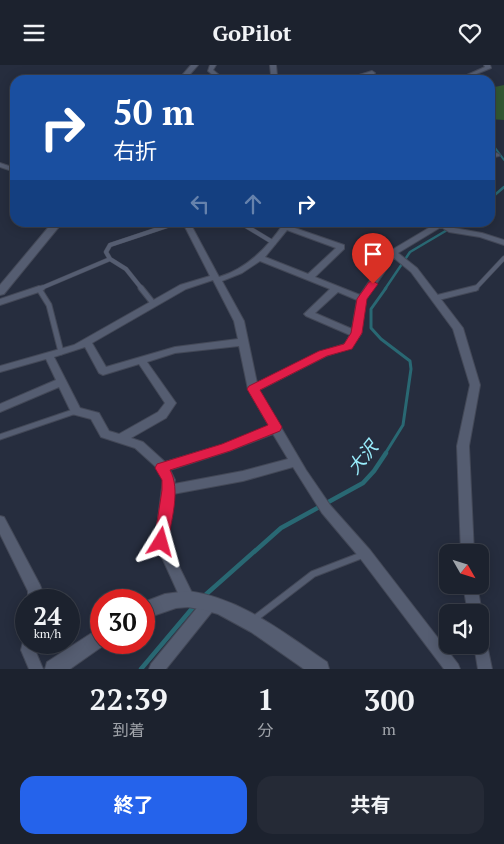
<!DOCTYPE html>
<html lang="ja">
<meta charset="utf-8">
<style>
body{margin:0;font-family:"PT Serif","Noto Sans JP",serif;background:#252a36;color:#f1f3f6;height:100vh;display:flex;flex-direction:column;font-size:19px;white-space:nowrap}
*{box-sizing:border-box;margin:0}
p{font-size:16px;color:#a0a4aa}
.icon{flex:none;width:28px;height:28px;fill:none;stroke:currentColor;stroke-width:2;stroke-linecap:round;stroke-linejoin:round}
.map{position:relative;height:604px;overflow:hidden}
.sheet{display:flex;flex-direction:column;background:#1c222e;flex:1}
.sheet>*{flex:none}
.banner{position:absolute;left:10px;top:10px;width:485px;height:152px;border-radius:15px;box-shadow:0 2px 12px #0003,0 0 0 1px #3a3f4a;background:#1a4fa0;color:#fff;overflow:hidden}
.needle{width:32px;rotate:129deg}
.fabs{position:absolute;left:439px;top:479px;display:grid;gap:10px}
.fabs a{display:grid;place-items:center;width:50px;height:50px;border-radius:10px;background:#1c222e;box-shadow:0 2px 12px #0003,0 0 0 1px #3a3f4a;font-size:25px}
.speed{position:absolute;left:15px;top:524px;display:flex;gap:10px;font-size:25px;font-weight:700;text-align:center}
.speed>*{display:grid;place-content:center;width:65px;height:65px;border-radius:50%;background:#1c222e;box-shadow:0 2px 12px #0003,0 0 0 1px #3a3f4a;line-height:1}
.speed small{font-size:12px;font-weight:400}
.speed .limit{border:8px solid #d22;background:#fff;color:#111}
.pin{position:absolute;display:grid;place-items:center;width:42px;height:42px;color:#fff;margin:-51px -21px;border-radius:50% 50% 50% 0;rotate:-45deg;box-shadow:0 0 5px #0007}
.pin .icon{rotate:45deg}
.me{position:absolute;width:55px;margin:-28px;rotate:8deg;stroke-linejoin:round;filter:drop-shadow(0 0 4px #0008)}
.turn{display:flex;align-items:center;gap:18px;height:105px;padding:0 20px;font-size:22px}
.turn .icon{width:65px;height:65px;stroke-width:2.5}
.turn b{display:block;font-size:35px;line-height:42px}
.lanes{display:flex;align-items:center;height:48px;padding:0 20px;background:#0003;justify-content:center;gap:25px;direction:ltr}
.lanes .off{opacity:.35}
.eta{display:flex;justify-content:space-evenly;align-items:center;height:85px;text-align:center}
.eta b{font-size:30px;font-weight:700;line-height:35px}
.button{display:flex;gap:10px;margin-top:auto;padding:10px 20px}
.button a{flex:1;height:58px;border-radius:15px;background:#2563eb;color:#fff;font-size:20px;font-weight:700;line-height:58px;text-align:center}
.button a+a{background:#252a36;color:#f1f3f6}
header{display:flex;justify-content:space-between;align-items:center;height:65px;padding:0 20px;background:#1c222e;font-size:22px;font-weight:700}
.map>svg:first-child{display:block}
.green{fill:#335833}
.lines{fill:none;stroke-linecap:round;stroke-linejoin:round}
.stream-far3{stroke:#296873;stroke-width:2}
.stream-far2{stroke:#296873;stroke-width:2.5}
.stream-far1{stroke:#296873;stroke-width:3}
.stream{stroke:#296873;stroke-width:4.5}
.lane-far2-casing{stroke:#434857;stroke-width:5}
.lane-far1-casing{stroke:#434857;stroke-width:7}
.lane-casing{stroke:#434857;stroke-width:8}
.street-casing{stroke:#434857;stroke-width:2}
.secondary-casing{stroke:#434857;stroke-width:2}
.lane-far2{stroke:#555d71;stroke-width:4}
.lane-far1{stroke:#555d71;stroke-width:5}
.lane{stroke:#555d71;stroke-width:6}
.street{fill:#555d71;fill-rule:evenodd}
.secondary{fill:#555d71;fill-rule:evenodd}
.route{fill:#e11d48;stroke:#92132f}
.labels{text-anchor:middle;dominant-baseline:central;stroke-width:4.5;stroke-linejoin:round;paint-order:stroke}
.water-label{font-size:18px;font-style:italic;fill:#9aeefd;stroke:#262d3e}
</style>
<header><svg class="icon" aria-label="menu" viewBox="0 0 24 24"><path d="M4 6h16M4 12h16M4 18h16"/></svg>GoPilot<svg class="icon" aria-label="heart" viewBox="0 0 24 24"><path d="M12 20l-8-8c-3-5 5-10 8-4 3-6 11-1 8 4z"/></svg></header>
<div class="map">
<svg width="504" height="604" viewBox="0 0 504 604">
<rect width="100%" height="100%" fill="#262d3e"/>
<path class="green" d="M504 20V55L490 54V23Z"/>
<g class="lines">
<path class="stream-far3" d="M490 76 504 95"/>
<path class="stream-far2" d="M490 134 504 122
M385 224 410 187 459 158"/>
<path class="stream-far1" d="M385 389 403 360 411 304 410 296 381 274 371 263V244L386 223"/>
<path class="stream" d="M203 532 281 463 363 418 374 406 386 388
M141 604 195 540"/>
<defs>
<path id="lane-far2" d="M241 158 274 178
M39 224 110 194
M142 224 126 204 110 194 106 187 110 180 176 158
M475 224 504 193"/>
<path id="lane-far1" d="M42 223 39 224 49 240 61 287
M141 223 153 238
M436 233 476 223
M0 372 76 346"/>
<path id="lane" d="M253 555 313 509 365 489"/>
<path id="street" d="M210 0H216L213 5 225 15H219L208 6Z
M270 0H276L277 10 281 15H275L271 10Z
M484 0H490L491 3 474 10 477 15H473L467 10 485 2Z
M372 6 375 8 374 9 362 12 365 15H359L356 11Z
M136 12 142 15H134Z
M497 88 500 90 499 91 490 93V89Z
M0 98 15 103V107L0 102Z
M183 158H190L219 212C248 203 268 182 284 158H290L289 161 344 180V184L315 212 360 230 390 186 437 158H446V159L454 163 482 168 504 175V180L480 172 449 167 441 162 398 188 417 203 463 263 480 320 469 381 474 488H461L457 381 470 320 453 264 411 207 394 193 366 234 361 269 351 283 326 291 259 325 306 405 330 440 370 485 458 599 460 604H444L360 493 322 448 293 402 243 416 173 429 167 477 195 534 193 539 188 541 183 539 155 477 163 415 156 402 135 383 101 372 91 354 72 349 59 322 0 347V339L56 315 46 294 0 307V301L74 280 180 220 210 211ZM287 165 336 183 308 209 265 192ZM260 196 330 224 304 249 306 251 350 270 345 279 320 287 257 318 244 256 222 216 242 208ZM213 215 234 256 238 274 175 282 106 302 92 278 186 224ZM338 227 357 235 352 264 315 248ZM239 281 248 324 269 361 222 380 165 397 143 377 131 373 166 353 176 338 147 297 175 288ZM85 282 99 308 103 310 139 299 165 338 158 347 119 369 109 366 99 348 80 343 54 292ZM273 369 288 394 243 406 174 419 175 415 170 405 229 386Z
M39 221 42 222 43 224 42 226 0 240V234Z
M0 451 4 452 40 520 42 525V535H28V526L0 469Z
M463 520H477L482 548 480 553V548H468Z
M210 531 215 533 217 538 215 543 166 604H149L151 599 205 533Z
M480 568 485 570 492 604H478L474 580H480Z
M26 572V578H36L35 585 43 604H29L21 585 24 573Z"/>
<path id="secondary" d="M191 0H198L185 15H178Z
M52 158H62L4 229 0 230V220Z
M188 526C241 533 284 568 327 597L329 604H304L251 567 218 549 204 545 188 542 176 543 144 554V537L165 529Z
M101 562V578H107L70 604H45L47 597Z"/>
</defs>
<use href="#lane-far2" class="lane-far2-casing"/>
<use href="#lane-far1" class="lane-far1-casing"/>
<use href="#lane" class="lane-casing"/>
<use href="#street" class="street-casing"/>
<use href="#secondary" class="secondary-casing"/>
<use href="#lane-far2" class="lane-far2"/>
<use href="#lane-far1" class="lane-far1"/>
<use href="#lane" class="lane"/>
<use href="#street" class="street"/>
<use href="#secondary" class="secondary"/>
</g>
<path class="route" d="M373 216 378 219 367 234 362 268 352 284 327 291 260 325 282 362 280 366 230 386 170 405C181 425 171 455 168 477L166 481 161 483 156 481 154 477 162 425V415L155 403 157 399 222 379 268 360 247 324 249 321 319 286 344 279 351 268 357 234 369 217Z"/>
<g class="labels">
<g class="water-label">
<text transform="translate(362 392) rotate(-51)">大沢</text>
</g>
</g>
</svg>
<div class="fabs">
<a><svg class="needle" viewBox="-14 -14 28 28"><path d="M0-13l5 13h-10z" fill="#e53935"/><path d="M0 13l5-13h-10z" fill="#a0a4aa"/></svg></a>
<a><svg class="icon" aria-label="sound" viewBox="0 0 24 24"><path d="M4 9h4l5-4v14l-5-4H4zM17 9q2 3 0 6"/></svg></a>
</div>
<div class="speed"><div>24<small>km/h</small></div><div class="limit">30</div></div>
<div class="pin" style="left:373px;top:219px;background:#d93025"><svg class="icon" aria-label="arrive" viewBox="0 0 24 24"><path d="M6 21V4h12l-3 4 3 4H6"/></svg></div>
<svg class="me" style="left:161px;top:477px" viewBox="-20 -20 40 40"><path d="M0-17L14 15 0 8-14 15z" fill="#e11d48" stroke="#fff" stroke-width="4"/></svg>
<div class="banner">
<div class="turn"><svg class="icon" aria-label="right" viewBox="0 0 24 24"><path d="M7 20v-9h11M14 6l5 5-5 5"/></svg><div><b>50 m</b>右折</div></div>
<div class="lanes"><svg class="icon off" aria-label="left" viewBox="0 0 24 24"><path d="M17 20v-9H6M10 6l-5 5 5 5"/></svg><svg class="icon off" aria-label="ahead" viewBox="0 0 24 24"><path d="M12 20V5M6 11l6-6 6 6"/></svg><svg class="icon" aria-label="right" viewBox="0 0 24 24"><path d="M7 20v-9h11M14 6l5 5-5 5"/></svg></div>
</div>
</div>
<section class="sheet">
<div class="eta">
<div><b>22:39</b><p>到着</p></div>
<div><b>1</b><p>分</p></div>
<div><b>300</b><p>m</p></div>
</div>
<div class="button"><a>終了</a><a>共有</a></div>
</section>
